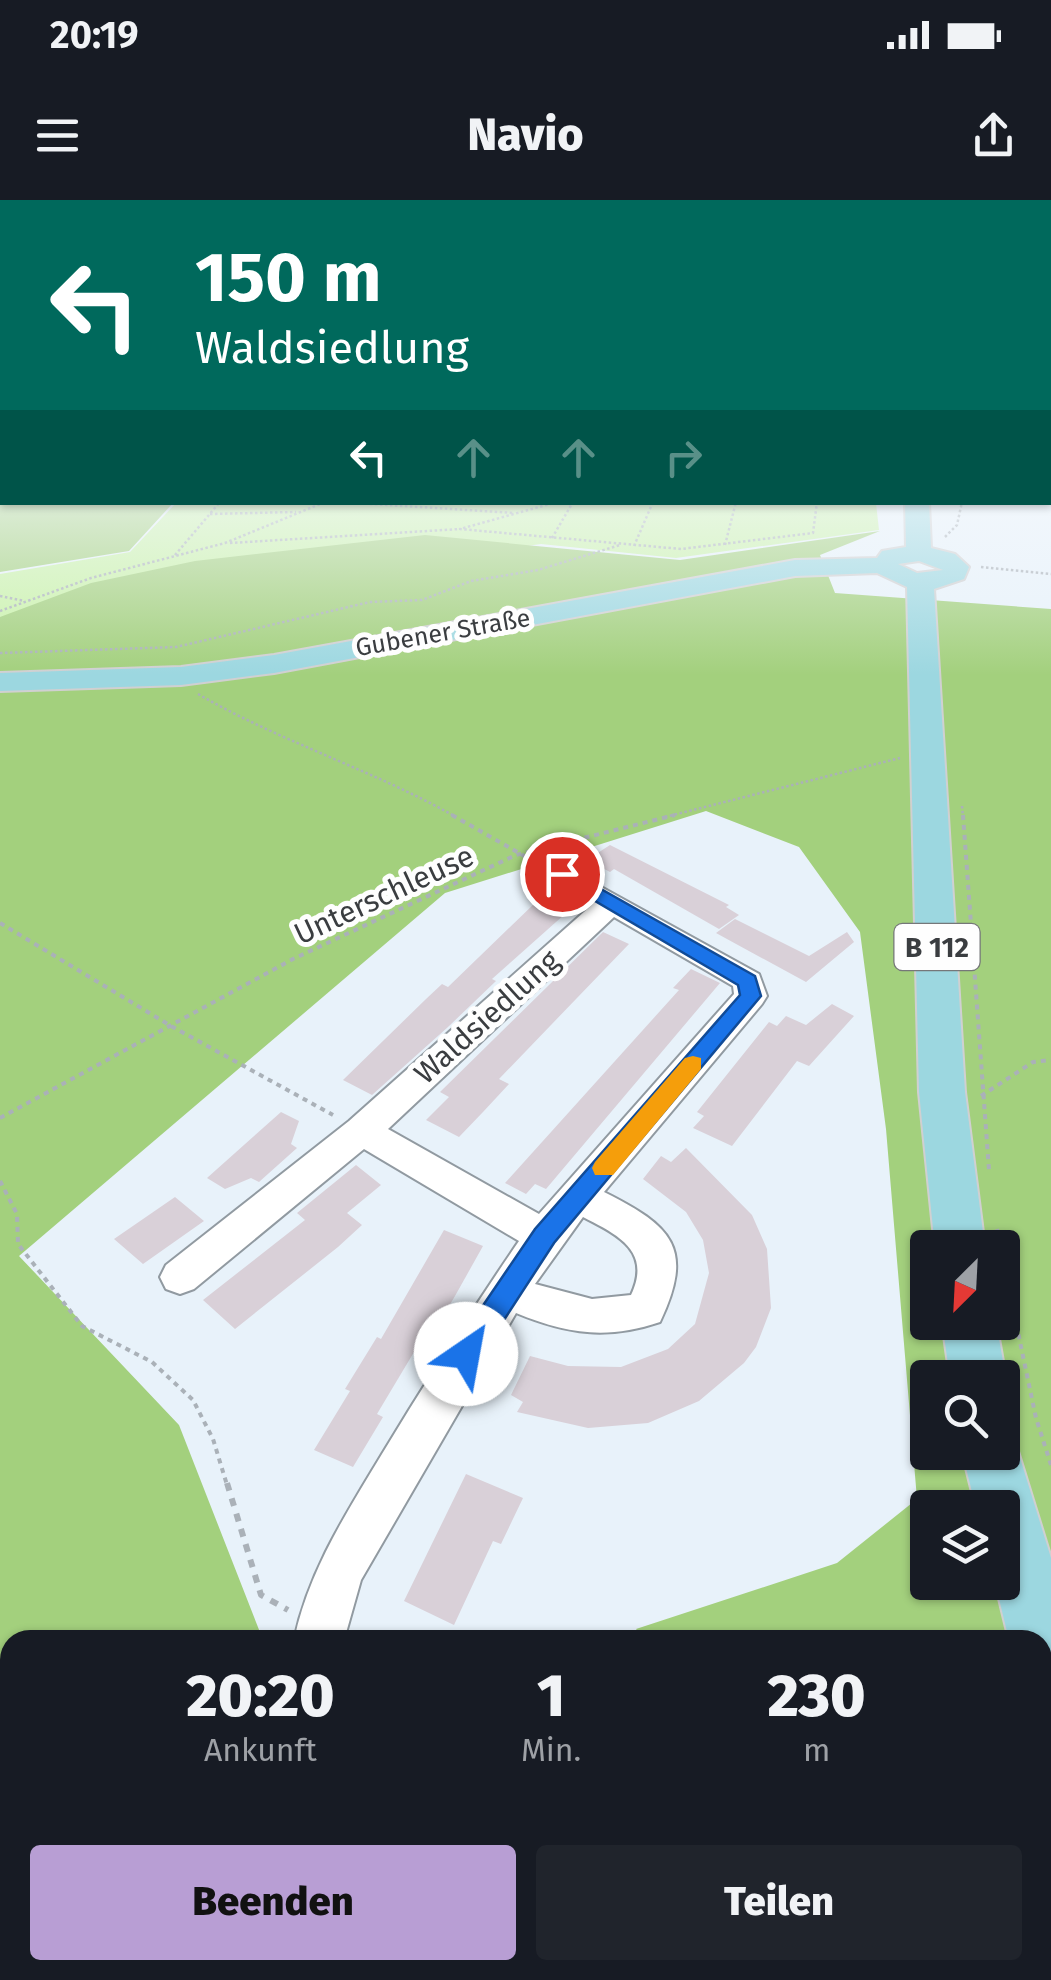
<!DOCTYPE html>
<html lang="de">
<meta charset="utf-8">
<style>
body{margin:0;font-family:"Fira Sans",sans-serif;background:#20242c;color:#f1f3f6;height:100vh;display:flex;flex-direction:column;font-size:38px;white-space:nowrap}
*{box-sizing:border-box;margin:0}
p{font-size:32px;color:#9ea1a6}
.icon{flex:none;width:55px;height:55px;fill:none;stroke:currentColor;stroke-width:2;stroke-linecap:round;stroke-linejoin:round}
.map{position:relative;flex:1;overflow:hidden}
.drawer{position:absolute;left:0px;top:1430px;width:1052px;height:350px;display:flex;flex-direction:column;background:#171b24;border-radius:30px 30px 0 0;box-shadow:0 2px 8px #0004}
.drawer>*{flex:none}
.guide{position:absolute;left:0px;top:0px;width:1052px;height:305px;box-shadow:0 2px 8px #0004;background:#00695c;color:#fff;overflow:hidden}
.needle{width:65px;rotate:204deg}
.fabs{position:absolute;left:910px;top:1030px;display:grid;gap:20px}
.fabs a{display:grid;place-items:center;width:110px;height:110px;border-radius:10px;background:#171b24;box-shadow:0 2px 8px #0004;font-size:50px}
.pin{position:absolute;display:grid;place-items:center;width:85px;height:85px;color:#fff;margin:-42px;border:5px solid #fff;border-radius:50%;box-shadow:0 2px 10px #0007}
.me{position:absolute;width:110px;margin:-55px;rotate:33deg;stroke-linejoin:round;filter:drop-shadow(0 0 8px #0008)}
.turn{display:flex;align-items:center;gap:35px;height:210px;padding:0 30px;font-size:45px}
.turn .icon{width:130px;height:130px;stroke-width:2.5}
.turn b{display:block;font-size:70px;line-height:85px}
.lanes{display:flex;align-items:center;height:95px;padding:0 30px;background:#0003;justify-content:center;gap:50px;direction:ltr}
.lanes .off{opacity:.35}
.eta{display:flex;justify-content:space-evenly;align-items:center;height:170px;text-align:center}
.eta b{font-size:60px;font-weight:800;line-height:70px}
.button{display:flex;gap:20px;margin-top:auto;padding:20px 30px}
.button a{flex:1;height:115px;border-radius:10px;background:#b89ed4;color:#111;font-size:40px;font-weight:800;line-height:115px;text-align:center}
.button a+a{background:#20242c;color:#f1f3f6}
.status{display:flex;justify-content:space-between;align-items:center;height:70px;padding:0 50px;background:#171b24;direction:ltr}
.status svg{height:28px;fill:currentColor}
header{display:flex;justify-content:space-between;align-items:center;height:130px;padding:0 30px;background:#171b24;font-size:45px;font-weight:800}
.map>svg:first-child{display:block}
.green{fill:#c9f2a8}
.forest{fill:#a3d07d;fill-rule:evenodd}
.building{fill:#d9d0d8}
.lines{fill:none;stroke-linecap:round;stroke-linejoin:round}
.minor-casing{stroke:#919aa1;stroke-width:4}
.major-casing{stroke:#d0d0d1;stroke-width:4}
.path-far2{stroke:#aab1b8;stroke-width:2.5;stroke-dasharray:2.5 2.5;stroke-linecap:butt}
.path-far1{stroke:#aab1b8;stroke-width:4;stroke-dasharray:5 5;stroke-linecap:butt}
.path{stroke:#aab1b8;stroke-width:6;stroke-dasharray:8 8;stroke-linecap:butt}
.minor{fill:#fff;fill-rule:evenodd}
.major{fill:#9cd7e0;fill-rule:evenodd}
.route{fill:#1a73e8;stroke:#114b97;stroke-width:2.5}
.slow{fill:#f59e0b}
.labels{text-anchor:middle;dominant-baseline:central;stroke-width:10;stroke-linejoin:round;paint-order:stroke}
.far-street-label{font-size:25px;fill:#3a3d40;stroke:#fefefe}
.shield{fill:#fefefe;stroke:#757779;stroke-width:2.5}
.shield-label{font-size:28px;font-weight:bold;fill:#3a3d40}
.street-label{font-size:30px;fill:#3a3d40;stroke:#fefefe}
</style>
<div class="status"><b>20:19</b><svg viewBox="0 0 49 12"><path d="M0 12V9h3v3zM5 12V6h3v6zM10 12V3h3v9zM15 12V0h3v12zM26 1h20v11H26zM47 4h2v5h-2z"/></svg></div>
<header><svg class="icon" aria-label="menu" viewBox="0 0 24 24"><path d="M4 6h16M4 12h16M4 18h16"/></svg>Navio<svg class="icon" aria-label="share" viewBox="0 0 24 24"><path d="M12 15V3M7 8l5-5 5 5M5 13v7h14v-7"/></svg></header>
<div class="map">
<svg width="1051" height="1780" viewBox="0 0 1051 1780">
<rect width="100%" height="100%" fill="#e8f2fa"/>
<path class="green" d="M176 303H876L879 330 676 358 541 344 0 419V374L130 352Z
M171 1770H413L419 1780H152Z"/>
<path class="forest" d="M0 226 2 302 173 303 129 351 0 372Z
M880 331 820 355 835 393 1051 409V1780H966V1770H1042V1440H644L636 1429 837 1363 917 1299 886 929 860 732 799 647 706 611 445 693 19 1056 179 1225 263 1440H10V1770H165L146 1780H0V417L91 383 195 361 425 335 680 360ZM928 1048H1002V1122H928ZM928 1178H1002V1252H928ZM928 1308H1002V1382H928Z"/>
<path class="building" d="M610 645 729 705 726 707 739 715 719 729 614 669 610 672 587 660Z
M536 702 565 714 492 779 496 781 448 827 372 895 343 880 426 799 442 784 448 787Z
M735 719 809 756 847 732 854 742 806 782 716 733Z
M603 732 629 744 499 879 509 884 483 912 459 937 426 920 449 897 440 892Z
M691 769 720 783 546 989 535 984 526 994 505 983 679 790 673 788Z
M832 804 854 816 809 866 797 861 732 946 693 928 704 916 697 912 769 822 777 826 786 816 806 825Z
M281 912 299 921 291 944 297 948 259 982 251 978 225 989 207 978Z
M686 948 752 1015 767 1049 771 1108 756 1147 744 1163 699 1201 648 1223 588 1228 517 1212 523 1202 511 1195 530 1156 568 1166 621 1167 668 1149 695 1124 709 1073 703 1040 686 1012 643 979 661 956 671 962Z
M356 965 381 985 347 1013 362 1025 338 1047 235 1129 203 1100 305 1020 297 1013Z
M175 997 204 1021 143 1064 114 1039Z
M444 1030 483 1046 455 1096 433 1133 428 1130 420 1142 377 1214 383 1217 353 1267 314 1250 350 1191 345 1189 377 1137 381 1139Z
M466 1274 523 1298 501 1344 493 1341 454 1425 404 1401Z"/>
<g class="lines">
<defs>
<path id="minor" d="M563 666 759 774 767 796 762 804 604 992C672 1026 695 1048 660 1122 607 1140 567 1134 516 1113L361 1380 344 1440H294C309 1370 346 1314 382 1254 426 1181 472 1110 519 1041L364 949 194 1089 180 1094 166 1089 160 1077 166 1065 349 921 593 704 553 681 549 675ZM614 717 733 786 734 794 539 1014 388 929ZM583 1017C618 1035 652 1051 631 1095L592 1099 535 1084Z
M409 1770H471L475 1780H413Z"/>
<path id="major" d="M905 302H929L931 348 955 354 969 367 964 379 934 389 965 892 985 1048H935L919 892 907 387 877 373 795 376 274 473 181 485 0 491V473L181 467 274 455 795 360 877 358 882 351 906 347ZM919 361 943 370 917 373 898 364Z
M942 1122H996L1006 1178 1002 1185V1178H950Z
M1002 1229 1012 1232 1051 1358V1469L1042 1473V1440H1009L995 1382H1002V1308H976L962 1252H1002Z"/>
</defs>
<use href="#minor" class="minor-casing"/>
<use href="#major" class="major-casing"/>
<path class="path-far2" d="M340 302 514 313
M557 302 460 329 681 349 813 333 817 302
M210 314 296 312
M945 337 957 325 962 302
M552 338 573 302
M230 343 460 329
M725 345 736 302
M634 346 653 302
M175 355 220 302
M981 367 1051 374
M0 396 24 401
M0 411 91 378 225 343 325 302
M0 453 176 447 370 402 422 400 471 381 538 370 620 345
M198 494C281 542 373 570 456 617
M962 606 963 617
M665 617 900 558"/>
<path class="path-far1" d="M452 615 542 666
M963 615 989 970
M0 723 171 826 333 915
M981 896 1033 862 1051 860
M0 918 293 759 516 655 675 615
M0 981 17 1014 18 1044 82 1126 152 1162 193 1200 213 1239 227 1285
M997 1029 1001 1048
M1002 1056 1036 1218 1051 1265"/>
<path class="path" d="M227 1283 261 1395 288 1410
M312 1780 319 1770"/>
<use href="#minor" class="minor"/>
<use href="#major" class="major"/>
</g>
<linearGradient id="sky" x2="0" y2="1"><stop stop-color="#8ec0ef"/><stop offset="0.48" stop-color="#f5f9fd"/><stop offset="1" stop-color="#f5f9fd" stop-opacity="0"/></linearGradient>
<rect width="1051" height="475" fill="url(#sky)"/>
<path class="route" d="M556 671H569L755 776 761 796 554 1043 476 1163 466 1166 456 1163 452 1154 456 1145 535 1029 740 795 738 785 556 678Z"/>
<path class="slow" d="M693 856 701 858V869L613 975H595L592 968 595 962 685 858Z"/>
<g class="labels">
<g class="far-street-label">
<text transform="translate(443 433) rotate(-10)">Gubener Straße</text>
</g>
<rect class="shield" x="894.5" y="724" width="85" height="46" rx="8"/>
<g class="shield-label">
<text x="937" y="747">B 112</text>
</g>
<g class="street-label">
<text transform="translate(384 695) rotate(-25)">Unterschleuse</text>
<text transform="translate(487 817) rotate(-42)">Waldsiedlung</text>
</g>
</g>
</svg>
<div class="fabs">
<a><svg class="needle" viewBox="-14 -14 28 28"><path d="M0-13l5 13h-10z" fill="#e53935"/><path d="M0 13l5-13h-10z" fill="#9ea1a6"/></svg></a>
<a><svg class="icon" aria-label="search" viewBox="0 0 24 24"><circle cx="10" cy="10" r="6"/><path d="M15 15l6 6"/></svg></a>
<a><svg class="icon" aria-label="layers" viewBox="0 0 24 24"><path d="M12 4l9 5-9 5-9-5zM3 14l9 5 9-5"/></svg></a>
</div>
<div class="pin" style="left:562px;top:674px;background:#d93025"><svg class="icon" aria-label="arrive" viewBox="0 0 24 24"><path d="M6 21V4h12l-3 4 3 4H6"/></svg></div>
<svg class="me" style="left:466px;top:1154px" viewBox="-20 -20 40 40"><circle r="19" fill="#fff"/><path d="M0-13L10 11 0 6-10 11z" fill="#1a73e8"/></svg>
<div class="guide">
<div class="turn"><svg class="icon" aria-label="left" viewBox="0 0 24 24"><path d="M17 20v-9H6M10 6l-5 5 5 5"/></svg><div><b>150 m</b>Waldsiedlung</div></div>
<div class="lanes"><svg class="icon" aria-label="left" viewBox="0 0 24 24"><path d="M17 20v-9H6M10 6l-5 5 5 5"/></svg><svg class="icon off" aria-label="ahead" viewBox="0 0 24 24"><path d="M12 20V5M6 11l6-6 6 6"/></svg><svg class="icon off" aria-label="ahead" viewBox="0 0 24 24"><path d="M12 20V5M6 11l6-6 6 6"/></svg><svg class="icon off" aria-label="right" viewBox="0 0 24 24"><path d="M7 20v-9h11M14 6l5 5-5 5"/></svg></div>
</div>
<section class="drawer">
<div class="eta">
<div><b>20:20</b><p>Ankunft</p></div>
<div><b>1</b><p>Min.</p></div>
<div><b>230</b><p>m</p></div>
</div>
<div class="button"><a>Beenden</a><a>Teilen</a></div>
</section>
</div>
